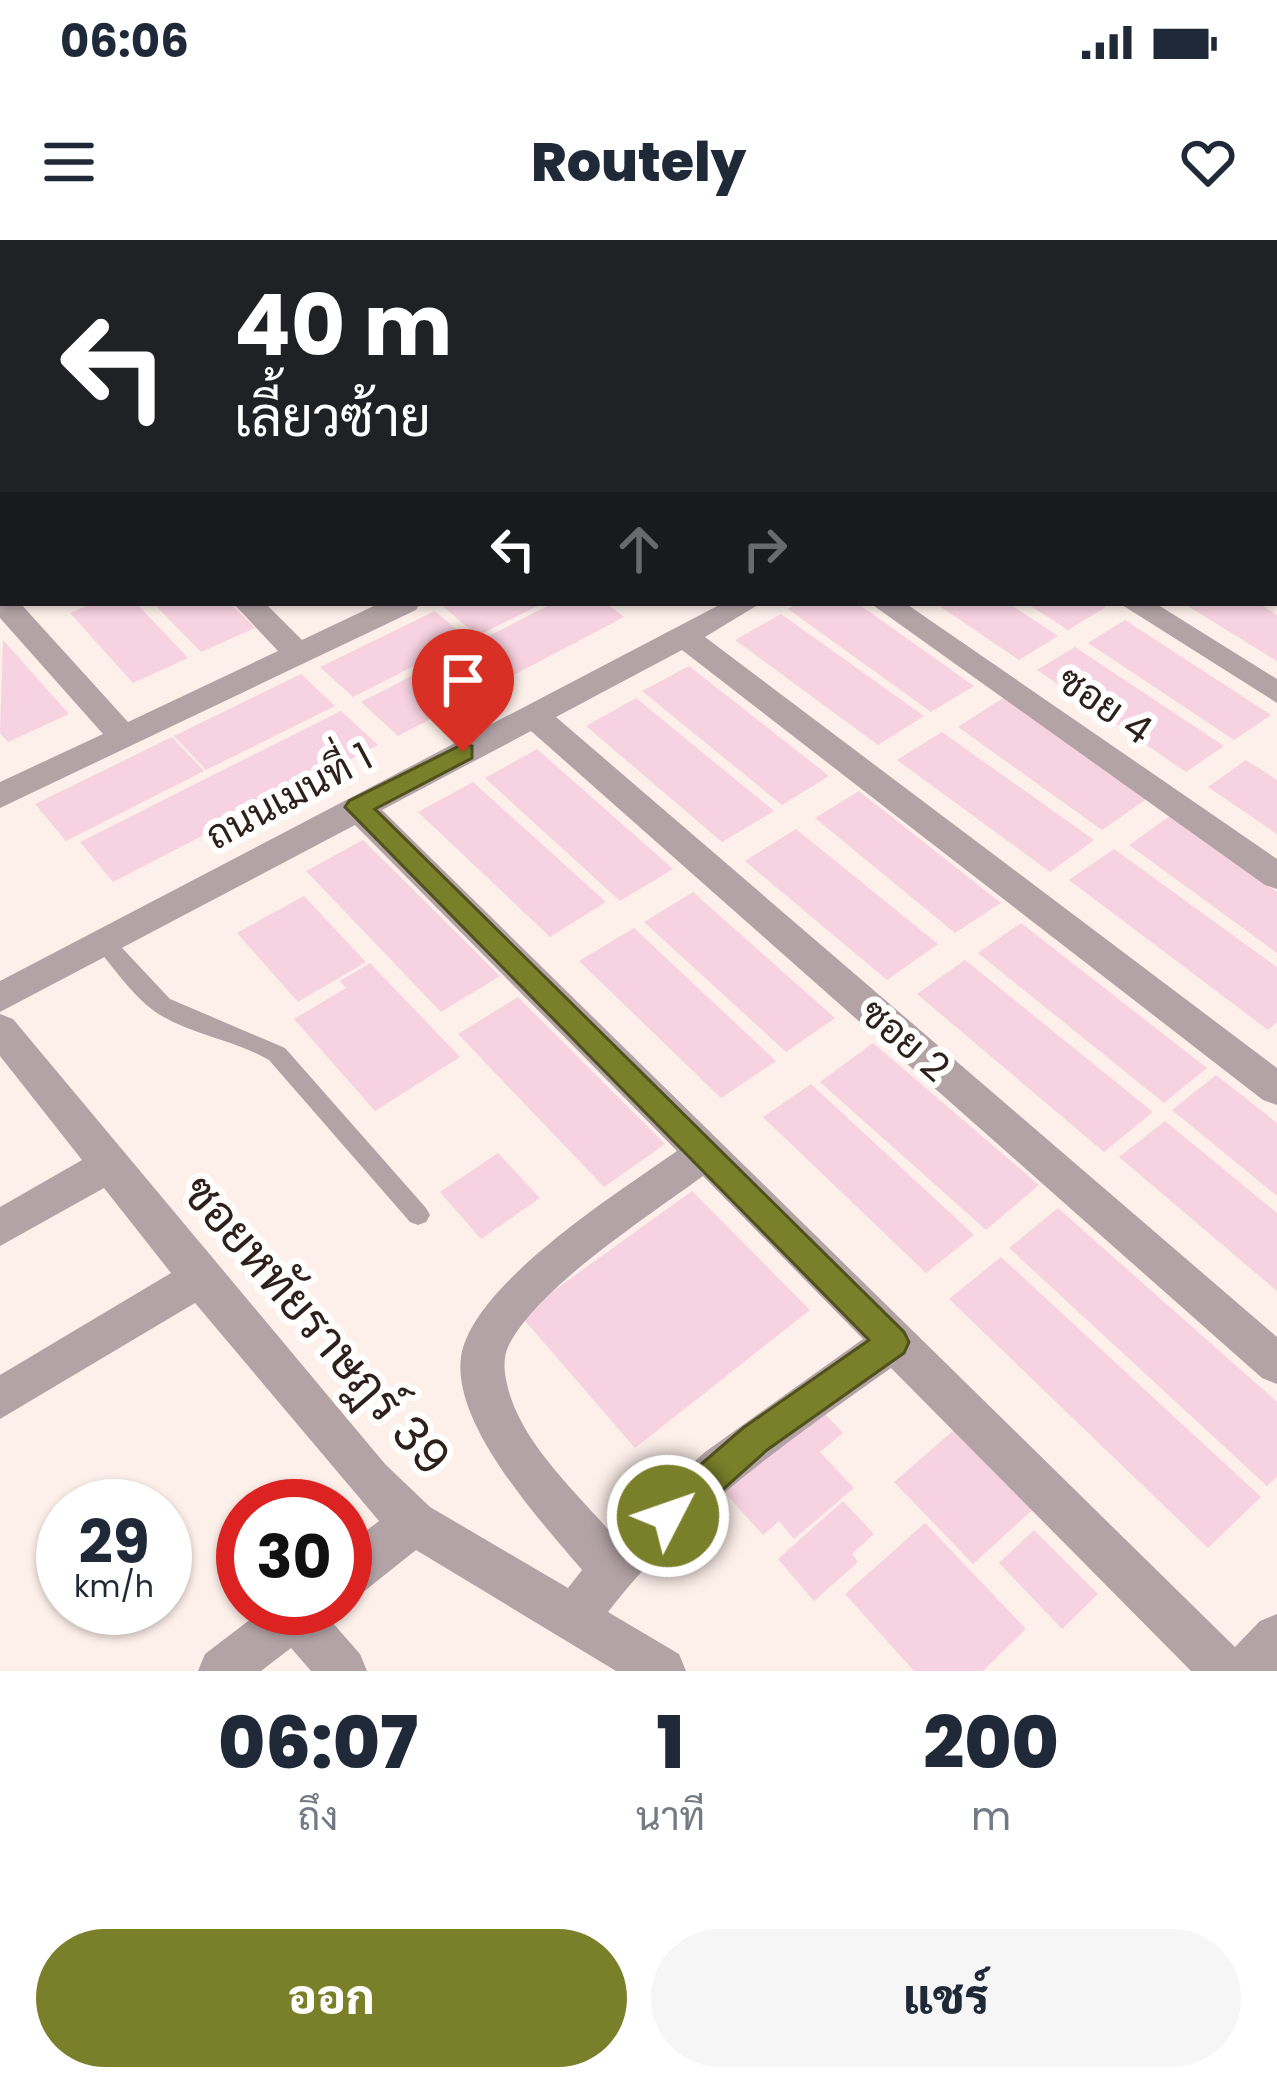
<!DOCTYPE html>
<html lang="th">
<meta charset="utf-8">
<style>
body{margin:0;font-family:Poppins,Sarabun,sans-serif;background:#f6f6f7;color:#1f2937;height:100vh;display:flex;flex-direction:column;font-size:45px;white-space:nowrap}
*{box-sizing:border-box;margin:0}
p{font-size:39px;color:#747a83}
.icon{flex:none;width:66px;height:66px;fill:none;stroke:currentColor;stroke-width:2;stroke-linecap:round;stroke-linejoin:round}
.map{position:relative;height:1431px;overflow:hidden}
.drawer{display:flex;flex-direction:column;background:#fff;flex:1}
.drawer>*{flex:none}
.hud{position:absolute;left:0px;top:0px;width:1278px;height:366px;box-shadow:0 3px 9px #0004;background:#202124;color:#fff;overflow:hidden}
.speed{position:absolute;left:36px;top:1239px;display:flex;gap:24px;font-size:60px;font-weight:700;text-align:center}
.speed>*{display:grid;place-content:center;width:156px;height:156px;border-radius:50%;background:#fff;box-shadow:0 3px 9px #0004;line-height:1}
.speed small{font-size:30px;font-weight:400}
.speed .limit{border:18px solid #d22;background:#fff;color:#111}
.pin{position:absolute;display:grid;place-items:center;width:102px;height:102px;color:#fff;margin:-123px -51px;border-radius:50% 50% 50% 0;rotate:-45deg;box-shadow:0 0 12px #0007}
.pin .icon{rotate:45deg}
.me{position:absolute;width:132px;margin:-66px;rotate:49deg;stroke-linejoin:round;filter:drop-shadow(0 0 9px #0008)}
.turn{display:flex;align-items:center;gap:42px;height:252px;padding:0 36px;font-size:54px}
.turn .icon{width:156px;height:156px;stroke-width:2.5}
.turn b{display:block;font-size:84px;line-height:102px}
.lanes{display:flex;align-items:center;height:114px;padding:0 36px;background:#0003;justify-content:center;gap:60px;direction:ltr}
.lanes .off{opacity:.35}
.eta{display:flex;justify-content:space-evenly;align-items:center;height:204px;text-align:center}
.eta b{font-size:72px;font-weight:800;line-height:84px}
.primary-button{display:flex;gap:24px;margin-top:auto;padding:24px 36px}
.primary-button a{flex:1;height:138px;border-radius:72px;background:#7a7f2a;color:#fff;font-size:48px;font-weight:800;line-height:138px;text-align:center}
.primary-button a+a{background:#f6f6f7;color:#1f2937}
.status{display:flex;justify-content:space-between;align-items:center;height:84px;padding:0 60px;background:#fff;direction:ltr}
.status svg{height:33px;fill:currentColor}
header{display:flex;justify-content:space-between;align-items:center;height:156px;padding:0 36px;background:#fff;font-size:54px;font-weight:800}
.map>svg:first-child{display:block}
.building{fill:#f7d2e1}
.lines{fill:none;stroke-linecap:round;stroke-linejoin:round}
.lane{fill:#b3a3a7;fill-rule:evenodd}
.street{fill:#b3a3a7;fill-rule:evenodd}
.route{fill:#7a7f2a;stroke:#4f531b;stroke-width:3}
.labels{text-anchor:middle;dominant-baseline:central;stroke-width:12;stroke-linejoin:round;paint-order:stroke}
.street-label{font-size:39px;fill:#2e211c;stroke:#fff}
.near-street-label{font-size:48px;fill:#2e211c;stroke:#fff}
</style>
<div class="status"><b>06:06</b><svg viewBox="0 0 49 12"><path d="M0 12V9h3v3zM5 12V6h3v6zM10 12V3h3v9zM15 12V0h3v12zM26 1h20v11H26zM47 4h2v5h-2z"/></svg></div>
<header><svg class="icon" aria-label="menu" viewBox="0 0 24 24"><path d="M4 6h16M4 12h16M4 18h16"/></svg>Routely<svg class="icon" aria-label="heart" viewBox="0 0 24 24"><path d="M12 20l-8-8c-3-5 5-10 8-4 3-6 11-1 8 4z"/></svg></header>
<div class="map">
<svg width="1277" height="1431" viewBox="0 0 1277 1431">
<rect width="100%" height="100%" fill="#fdefe9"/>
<path class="building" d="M93 363H136L188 418 133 443 70 373Z
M153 363H230L255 388 201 412Z
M450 363H544L477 396 443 366Z
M553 363H606L624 377 398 496 361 462Z
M799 363H857L974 446 931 472 788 369Z
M935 363H1008L1058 396 1019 420Z
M1026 363H1100L1106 367 1068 390Z
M1183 363H1258L1277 375V421Z
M435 371 467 399 353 457 320 427Z
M781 374 924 476 878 505 735 400Z
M1125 380 1271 475 1234 500 1088 403Z
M3 400 69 474 8 502 0 493Z
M1075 407 1224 506 1186 532 1037 430Z
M689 426 829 536 782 565 642 451Z
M301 434 335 466 206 530 174 496Z
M636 458 774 571 722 602 586 486Z
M1003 458 1148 558 1102 590 958 487Z
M341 471 378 505 113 642 80 602Z
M942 492 1094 600 1050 632 897 520Z
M172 497 204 531 66 601 35 564Z
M537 509 673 629 620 661 485 538Z
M1246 520 1277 540V594L1208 547Z
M473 542 606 662 550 697 418 572Z
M859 551 1001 663 955 693 815 578Z
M1170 576 1277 652V713L1129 605Z
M796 589 938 704 887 740 745 621Z
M363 600 500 736 441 772 306 631Z
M1114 609 1277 727V782L1268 790 1069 640Z
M693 652 835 778 786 812 644 682Z
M304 656 366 722 298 762 237 693Z
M1021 683 1207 828 1164 863 978 713Z
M634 688 776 821 721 858 579 721Z
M965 720 1153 872 1104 912 917 754Z
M370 723 460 817 375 871 294 779 346 748 340 741Z
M518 757 665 904 604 947 458 794Z
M873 803 1039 945 986 990 820 842Z
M1216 835 1277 883V956L1172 870Z
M811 844 974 995 926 1033 763 877Z
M1165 881 1277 973V1051L1119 917Z
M498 913 540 958 481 999 440 952Z
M692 951 810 1070 635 1208 520 1075Z
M1058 968 1277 1162V1237L1267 1246 1009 1008Z
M1001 1017 1261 1257 1208 1308 949 1059Z
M815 1163 843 1193 820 1212 854 1248 794 1299 779 1281 763 1295 716 1243Z
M961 1184 1040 1263 973 1324 894 1242Z
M843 1261 874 1294 852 1314 858 1322 814 1361 778 1319Z
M925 1283 1026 1389 983 1431H914L845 1354Z
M1034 1290 1098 1354 1062 1389 999 1323Z"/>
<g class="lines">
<path class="lane" d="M103 693 110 695 170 759 285 808 426 968 430 975 426 982 418 985 410 982 269 820C233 799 189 795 154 771 131 754 114 728 96 707L93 701Z"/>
<path class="street" d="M157 0H188L155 3Z
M816 0H843L845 3H818Z
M1010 0H1038L1040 3H1012Z
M1132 0H1160L1130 3Z
M0 54H3L0 69Z
M1275 169 1277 170V186L1275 185Z
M1275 291 1277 292V310L1275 309Z
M0 354 3 363H20L128 482 278 411 233 363H265L302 400 380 363H420L416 370 0 568V542L103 494 0 378Z
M723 363H761L705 397 1277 828V865L1263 860 682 410 556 477 1277 1097V1144L1262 1138 531 491 382 570 1235 1407 1260 1381 1277 1374V1431H1191L891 1128C790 1200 685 1272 608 1372L679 1414 686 1431H616L416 1310 362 1353 345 1360V1307L379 1281 195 1063 0 1179V1135L171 1033 104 948 0 1006V967L82 920 0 816V774L13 779 385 1224 430 1267 568 1348 582 1330C541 1281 452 1186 461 1117 472 1044 619 952 677 911L355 585 0 772V741ZM703 936 863 1099 705 1212 613 1295C576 1252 519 1201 507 1144 504 1132 503 1118 508 1107 536 1048 649 976 703 936Z
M870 363H905L1277 619V649L1265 645Z
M1119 363H1155L1277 439V463Z
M265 1368H328L325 1374 360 1414 367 1431H311L291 1408 261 1431H198L205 1414Z"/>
</g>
<path class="route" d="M463 504 472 506V518L375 569 904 1092 909 1102 904 1113 767 1210 680 1288 668 1293 655 1288 650 1276 655 1264 743 1188 869 1100 345 567 349 561Z"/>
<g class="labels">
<g class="street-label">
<text transform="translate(1105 465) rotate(35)">ซอย 4</text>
<text transform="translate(289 556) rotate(-28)">ถนนเมนที่ 1</text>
<text transform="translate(905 800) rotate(41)">ซอย 2</text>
</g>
<g class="near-street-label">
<text transform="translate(316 1085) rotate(49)">ซอยหทัยราษฎร์ 39</text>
</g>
</g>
</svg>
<div class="speed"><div>29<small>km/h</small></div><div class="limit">30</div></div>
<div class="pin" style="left:463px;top:512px;background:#d93025"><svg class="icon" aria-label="arrive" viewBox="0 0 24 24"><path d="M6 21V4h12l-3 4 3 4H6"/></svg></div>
<svg class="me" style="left:668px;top:1276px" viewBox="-20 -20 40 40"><circle r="17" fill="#7a7f2a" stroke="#fff" stroke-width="3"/><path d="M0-11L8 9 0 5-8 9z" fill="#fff"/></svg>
<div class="hud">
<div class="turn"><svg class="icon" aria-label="left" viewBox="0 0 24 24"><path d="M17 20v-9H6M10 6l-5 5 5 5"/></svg><div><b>40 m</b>เลี้ยวซ้าย</div></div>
<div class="lanes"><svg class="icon" aria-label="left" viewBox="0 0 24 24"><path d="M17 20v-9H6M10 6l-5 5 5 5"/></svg><svg class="icon off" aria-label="ahead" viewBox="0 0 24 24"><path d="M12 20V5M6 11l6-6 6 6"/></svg><svg class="icon off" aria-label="right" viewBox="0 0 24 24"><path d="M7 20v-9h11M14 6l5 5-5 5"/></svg></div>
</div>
</div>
<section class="drawer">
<div class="eta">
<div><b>06:07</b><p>ถึง</p></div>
<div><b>1</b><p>นาที</p></div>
<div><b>200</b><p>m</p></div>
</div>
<div class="primary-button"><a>ออก</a><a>แชร์</a></div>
</section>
